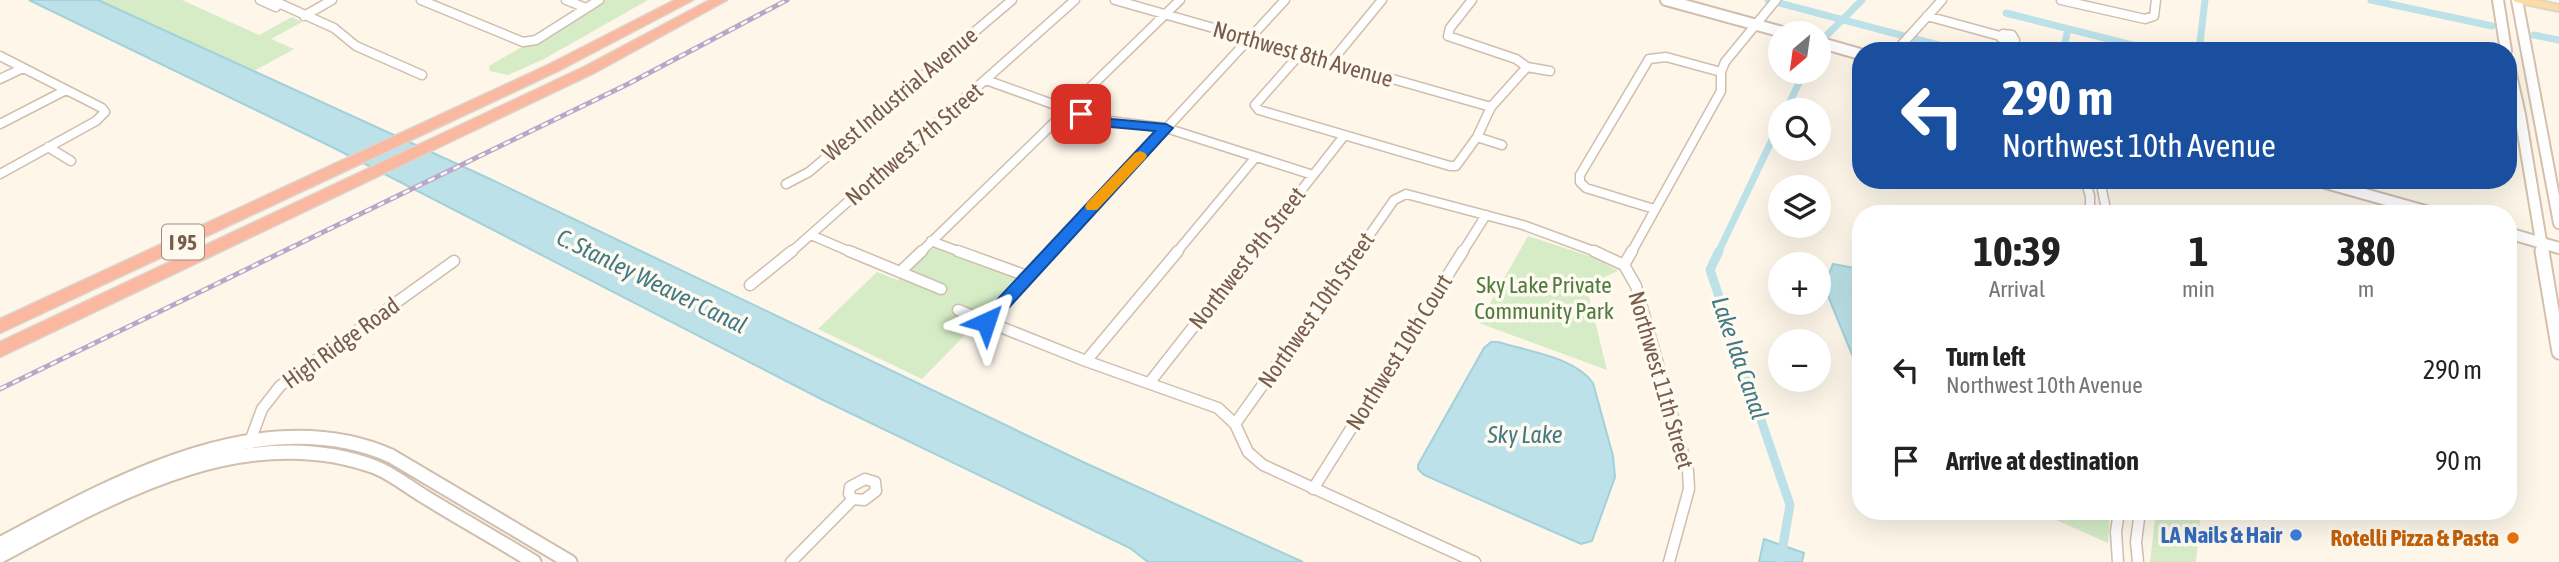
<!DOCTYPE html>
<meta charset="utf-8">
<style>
body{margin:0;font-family:"Asap Condensed",sans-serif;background:#f6f6f6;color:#222;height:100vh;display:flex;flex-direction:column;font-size:26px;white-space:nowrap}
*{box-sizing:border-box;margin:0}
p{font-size:23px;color:#767676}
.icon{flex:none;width:38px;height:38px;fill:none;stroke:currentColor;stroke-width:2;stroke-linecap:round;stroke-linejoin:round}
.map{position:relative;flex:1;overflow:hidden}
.sheet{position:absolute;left:1852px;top:205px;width:665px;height:315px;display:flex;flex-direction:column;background:#fff;border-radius:28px;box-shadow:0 7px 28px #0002}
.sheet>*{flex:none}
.banner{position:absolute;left:1852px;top:42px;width:665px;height:147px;border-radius:28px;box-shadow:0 7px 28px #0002;background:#1a4fa0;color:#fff;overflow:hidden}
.needle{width:46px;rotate:209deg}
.controls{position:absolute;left:1768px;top:21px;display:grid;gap:14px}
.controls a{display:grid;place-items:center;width:63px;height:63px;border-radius:50%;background:#fff;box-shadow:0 7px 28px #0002;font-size:35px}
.pin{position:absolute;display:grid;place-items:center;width:60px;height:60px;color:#fff;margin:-30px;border-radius:14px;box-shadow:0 4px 10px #0006}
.me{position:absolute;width:77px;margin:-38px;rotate:42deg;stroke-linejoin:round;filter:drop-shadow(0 0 5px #0008)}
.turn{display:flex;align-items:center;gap:24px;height:147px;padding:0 35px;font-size:32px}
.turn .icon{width:91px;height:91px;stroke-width:2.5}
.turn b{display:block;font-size:49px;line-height:60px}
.eta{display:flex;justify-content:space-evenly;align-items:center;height:119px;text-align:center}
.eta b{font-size:42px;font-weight:700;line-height:49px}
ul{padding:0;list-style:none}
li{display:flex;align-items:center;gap:21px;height:91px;padding:0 35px}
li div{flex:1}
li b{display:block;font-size:26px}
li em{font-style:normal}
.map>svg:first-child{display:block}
.green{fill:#d5ecc6}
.water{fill:#bce1e8;stroke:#a2d1da;stroke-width:2}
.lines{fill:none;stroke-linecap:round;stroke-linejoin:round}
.canal-far1{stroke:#bce1e8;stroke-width:7}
.canal{stroke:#bce1e8;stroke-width:9}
.minor-far1-casing{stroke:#d0beae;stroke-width:11}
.minor-casing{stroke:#d0beae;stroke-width:13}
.tertiary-far1-casing{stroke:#d0beae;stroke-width:14}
.tertiary-casing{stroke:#d0beae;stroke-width:17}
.secondary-far1-casing{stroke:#d6c0ad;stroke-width:14}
.secondary-casing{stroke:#d6c0ad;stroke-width:17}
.primary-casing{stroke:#dcd5d0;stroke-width:4}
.motorway-casing{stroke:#dcd5d0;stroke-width:3}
.minor-far1{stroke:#fff;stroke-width:8}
.minor{stroke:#fff;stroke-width:10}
.tertiary-far1{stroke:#fff;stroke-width:10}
.tertiary{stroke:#fff;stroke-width:13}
.secondary-far1{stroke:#fff;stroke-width:10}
.secondary{stroke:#fff;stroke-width:13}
.primary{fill:#fddca1;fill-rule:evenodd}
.motorway{fill:#f9b89f;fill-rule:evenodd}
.rail-casing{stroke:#b9a6c9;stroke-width:5}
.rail{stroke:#fffaf0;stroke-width:2.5;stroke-dasharray:7;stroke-linecap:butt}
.route{fill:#1a73e8;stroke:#114b97;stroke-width:2}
.slow{fill:#f59e0b}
.shop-dot{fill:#3f7fe0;stroke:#fffaf0;stroke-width:2.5}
.food-dot{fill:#e8710a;stroke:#fffaf0;stroke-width:2.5}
.labels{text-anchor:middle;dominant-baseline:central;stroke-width:7;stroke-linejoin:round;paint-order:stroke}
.shield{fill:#fffaf0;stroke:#a18b7c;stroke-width:2}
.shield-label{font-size:21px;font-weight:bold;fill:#795c4b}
.street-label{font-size:23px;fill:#795c4b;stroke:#fffaf0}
.park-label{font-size:23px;fill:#507a40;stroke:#fffaf0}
.shop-label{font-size:23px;font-weight:bold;fill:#366cbe;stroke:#fffaf0;text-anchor:end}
.food-label{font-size:23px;font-weight:bold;fill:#c56008;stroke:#fffaf0;text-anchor:end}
.water-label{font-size:24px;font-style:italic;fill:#417986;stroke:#fffaf0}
</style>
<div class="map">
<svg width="2559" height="562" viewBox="0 0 2559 562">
<rect width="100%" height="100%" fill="#fdf6e9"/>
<path class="green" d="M98 0H182L259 35 292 17 302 22 271 39 294 49 254 71Z
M603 0H648L544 59 508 75 490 71 489 66Z
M1528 236 1598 259 1618 271 1586 285 1607 370 1479 323Z
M934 248 1013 277 1017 282 922 379 818 329 877 272 898 280Z
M2036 511H2110L2108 543Z
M2156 511H2201L2196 562H2150Z"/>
<path class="water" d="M29 0H98L488 178 1083 462 1303 562H1148L1130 548 821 399 334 148Z
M1833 264 1860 269V374L1824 286Z
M1491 342H1498C1527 351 1575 357 1593 383L1613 456 1615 477 1592 541 1581 544 1424 475 1418 469V465L1484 348Z
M1764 539 1804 553 1802 562H1759Z"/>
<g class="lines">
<path class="canal-far1" d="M1768 0 1961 51
M2371 0 2492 26
M2006 13 2156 51
M2534 35 2559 40
M1818 44 1862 0
M2063 51 2068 29
M2199 51 2205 0
M1786 110 1804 72
M1718 253 1780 123"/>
<path class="canal" d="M1719 251 1710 270 1790 505 1780 562"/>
<defs>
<path id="minor-far1" d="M260 0 276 7
M272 0 334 28 356 46 422 75
M421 0 523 42 536 40 599 0
M566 0 586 8
M1115 0 1491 107
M1472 0 1450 28 1448 36 1516 59 1527 67 1550 71
M2061 0 2145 19 2154 16 2156 0
M304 16 332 0
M1927 16 2000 36
M2003 34 2012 35 2015 40 2005 41 2000 37Z
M1896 51 1942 0
M1300 54 1255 105 1259 110 1450 166H1456L1477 137 1491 107 1527 67
M0 56 102 108 105 112 96 121 0 174
M1331 62 1382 0
M0 79 23 68
M986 80 1094 119 1166 128 1313 175
M0 124 66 90
M1477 137 1502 145
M48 147 71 161
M2085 180 2090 196V214
M2100 180 2107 214
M786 184 809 172 1012 0
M1654 209 1586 188 1580 182V175L1649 59 1666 57 1721 72
M811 235 853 253
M931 241 963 253
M790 253 1075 0
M920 253 1180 0
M1051 253 1285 0
M1176 253 1255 158
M1252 253 1344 136
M1357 253 1394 200 1406 194 1523 225 1599 253
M1462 253 1486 215
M1631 253 1721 91V72L1725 62 1776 0"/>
<path id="minor" d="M849 251 941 289
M958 251 1027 276
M1594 251 1624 265
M1632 251 1624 265 1636 286 1688 471 1689 489 1669 562
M900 272 922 251
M750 285 792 251
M958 310 1086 361 1218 408 1235 424 1248 452 1263 465 1475 562
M986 322 1052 251
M1086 361 1178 251
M1150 382 1253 251
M1235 424 1358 251
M249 444 262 409 280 386 454 261
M865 479 875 482 876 491 864 500 853 499 849 494 850 487Z
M1313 489 1463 251
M791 562 853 499
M2118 562 2116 532 2119 511
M2138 562 2136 542 2140 511"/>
<path id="tertiary-far1" d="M1666 0 1786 33
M1818 42 1860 54
M2315 180 2436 214
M2508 233 2559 248"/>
<path id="tertiary" d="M0 544C112 484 262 399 391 456L570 562
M0 556C112 496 245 419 375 467 393 474 408 487 425 497 461 519 498 540 534 562"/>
<path id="secondary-far1" d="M2498 0 2506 51
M2517 0 2559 223
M2508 61 2520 115 2543 253"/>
<path id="secondary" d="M2542 251 2559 352"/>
<path id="primary" d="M2513 0H2536L2559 5V11L2515 2Z"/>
<path id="motorway" d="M675 0H693L558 71 0 333V319L548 65Z
M710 0H727L594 73 0 357V342L584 67Z"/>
</defs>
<use href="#minor-far1" class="minor-far1-casing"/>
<use href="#minor" class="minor-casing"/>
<use href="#tertiary-far1" class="tertiary-far1-casing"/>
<use href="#tertiary" class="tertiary-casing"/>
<use href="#secondary-far1" class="secondary-far1-casing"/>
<use href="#secondary" class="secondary-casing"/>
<use href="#primary" class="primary-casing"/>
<use href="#motorway" class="motorway-casing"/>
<use href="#minor-far1" class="minor-far1"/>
<use href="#minor" class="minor"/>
<use href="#tertiary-far1" class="tertiary-far1"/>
<use href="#tertiary" class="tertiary"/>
<use href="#secondary-far1" class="secondary-far1"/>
<use href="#secondary" class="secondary"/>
<use href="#primary" class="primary"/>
<use href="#motorway" class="motorway"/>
<defs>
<path id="rail" d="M0 389 628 84 787 0"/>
</defs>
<use href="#rail" class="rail-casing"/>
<use href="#rail" class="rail"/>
</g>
<path class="route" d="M1081 109 1112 119 1166 124 1173 128 992 326H980L978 322 980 318 1155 131 1111 127 1076 117V111Z"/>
<path class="slow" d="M1140 151 1145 153 1147 156 1145 159 1097 210H1087L1085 207 1087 203 1135 153Z"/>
<circle class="shop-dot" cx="2296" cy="535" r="7"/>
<circle class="food-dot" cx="2513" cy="538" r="7"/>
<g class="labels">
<rect class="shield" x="162" y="224.5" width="42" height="35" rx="5"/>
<g class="shield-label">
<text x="183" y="242">I 95</text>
</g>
<g class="street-label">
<text transform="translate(1303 54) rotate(16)">Northwest 8th Avenue</text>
<text transform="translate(900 94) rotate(-40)">West Industrial Avenue</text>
<text transform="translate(914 144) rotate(-41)">Northwest 7th Street</text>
<text transform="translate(1247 258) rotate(-52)">Northwest 9th Street</text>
<text transform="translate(1316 310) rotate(-55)">Northwest 10th Street</text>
<text transform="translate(341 343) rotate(-36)">High Ridge Road</text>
<text transform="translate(1399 352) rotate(-58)">Northwest 10th Court</text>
<text transform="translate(1661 380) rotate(74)">Northwest 11th Street</text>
</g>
<g class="park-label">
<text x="1544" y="285">Sky Lake Private<tspan x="1544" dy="26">Community Park</tspan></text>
</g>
<g class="shop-label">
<text x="2282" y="535">LA Nails &amp; Hair</text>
</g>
<g class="food-label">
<text x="2499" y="538">Rotelli Pizza &amp; Pasta</text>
</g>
<g class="water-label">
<text transform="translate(652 281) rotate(26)">C. Stanley Weaver Canal</text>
<text transform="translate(1740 358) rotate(71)">Lake Ida Canal</text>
<text x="1525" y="434">Sky Lake</text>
</g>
</g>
</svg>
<div class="controls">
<a><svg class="needle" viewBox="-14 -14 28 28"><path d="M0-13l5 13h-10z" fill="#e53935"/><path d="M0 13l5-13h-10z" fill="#767676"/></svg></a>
<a><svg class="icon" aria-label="search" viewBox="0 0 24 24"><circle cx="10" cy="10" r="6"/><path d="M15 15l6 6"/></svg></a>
<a><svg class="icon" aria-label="layers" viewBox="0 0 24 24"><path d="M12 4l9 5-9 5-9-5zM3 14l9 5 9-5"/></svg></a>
<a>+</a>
<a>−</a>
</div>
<div class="pin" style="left:1081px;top:114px;background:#d93025"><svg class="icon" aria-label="arrive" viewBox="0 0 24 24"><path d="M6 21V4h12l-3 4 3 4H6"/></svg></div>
<svg class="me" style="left:986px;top:322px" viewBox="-20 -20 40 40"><path d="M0-17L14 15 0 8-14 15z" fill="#1a73e8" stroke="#fff" stroke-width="4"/></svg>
<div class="banner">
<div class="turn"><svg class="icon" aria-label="left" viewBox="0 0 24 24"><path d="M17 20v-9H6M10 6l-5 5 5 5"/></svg><div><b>290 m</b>Northwest 10th Avenue</div></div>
</div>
<section class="sheet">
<div class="eta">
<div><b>10:39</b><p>Arrival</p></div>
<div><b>1</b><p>min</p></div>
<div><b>380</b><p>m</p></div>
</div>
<ul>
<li><svg class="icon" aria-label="left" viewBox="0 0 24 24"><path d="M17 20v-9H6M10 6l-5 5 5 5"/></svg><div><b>Turn left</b><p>Northwest 10th Avenue</p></div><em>290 m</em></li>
<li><svg class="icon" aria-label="arrive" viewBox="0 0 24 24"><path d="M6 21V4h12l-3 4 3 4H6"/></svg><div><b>Arrive at destination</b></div><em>90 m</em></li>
</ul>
</section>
</div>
